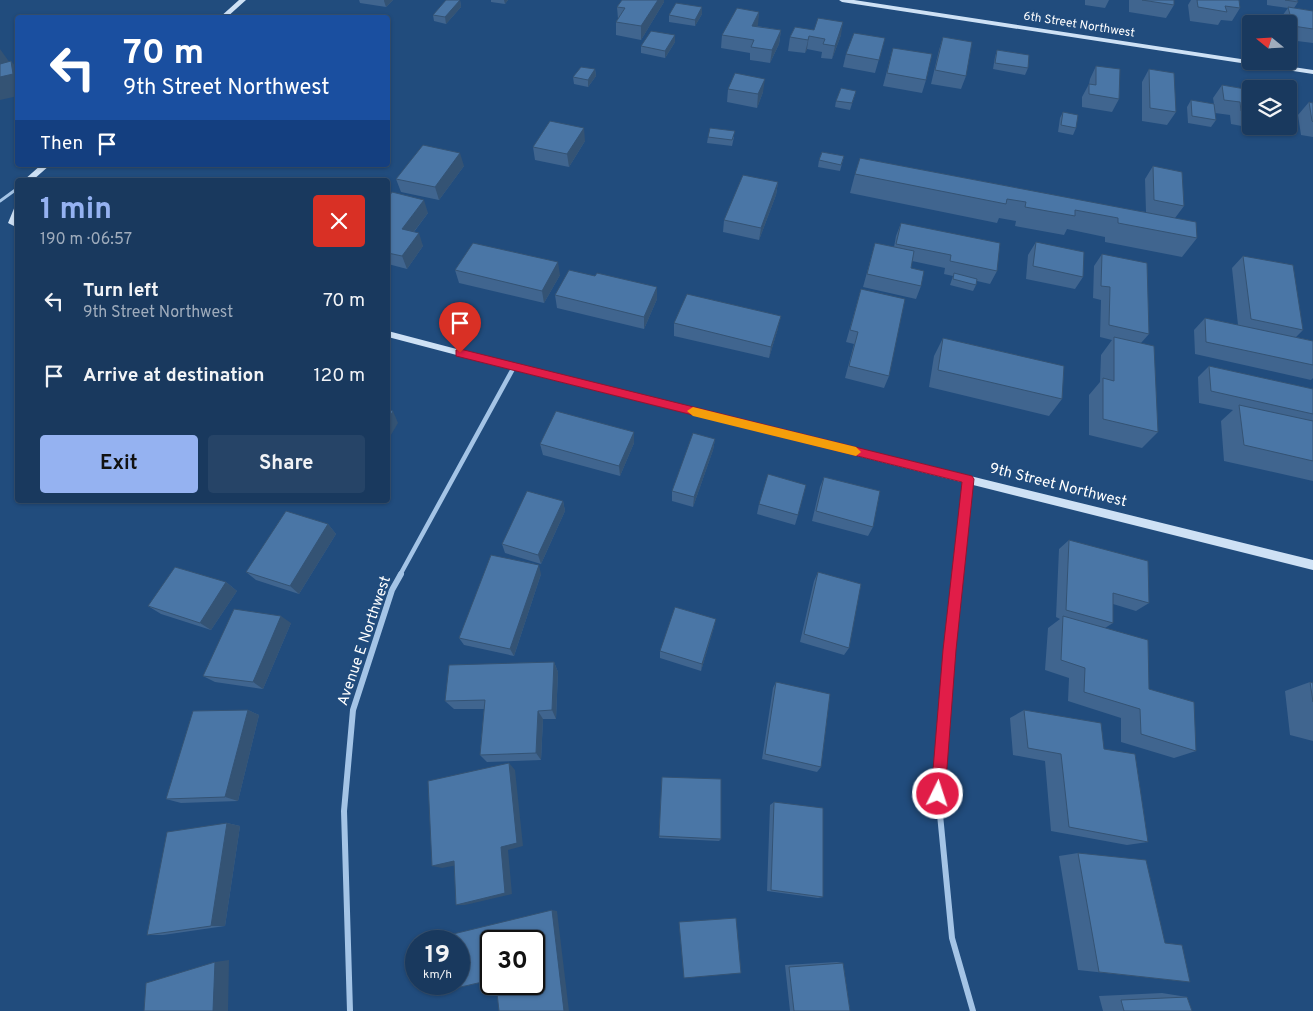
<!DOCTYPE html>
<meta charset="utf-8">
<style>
body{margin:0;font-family:Overpass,sans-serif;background:#264467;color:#f1f3f6;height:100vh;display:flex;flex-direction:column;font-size:19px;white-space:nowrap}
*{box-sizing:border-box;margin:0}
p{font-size:16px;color:#9facbc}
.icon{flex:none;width:28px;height:28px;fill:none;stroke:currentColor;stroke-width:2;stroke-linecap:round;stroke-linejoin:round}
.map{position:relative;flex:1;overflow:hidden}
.sheet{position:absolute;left:15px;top:178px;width:375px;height:325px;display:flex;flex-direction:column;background:#19395e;border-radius:5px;box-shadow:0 1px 4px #0004,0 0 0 1px #375373}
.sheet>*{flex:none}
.top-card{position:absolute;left:15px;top:15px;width:375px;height:152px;border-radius:5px;box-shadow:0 1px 4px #0004,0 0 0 1px #375373;background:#1a4fa0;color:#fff;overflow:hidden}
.needle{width:32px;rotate:288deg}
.controls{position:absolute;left:1242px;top:15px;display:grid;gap:10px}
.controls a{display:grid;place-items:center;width:55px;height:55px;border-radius:5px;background:#19395e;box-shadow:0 1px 4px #0004,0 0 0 1px #375373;font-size:25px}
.speed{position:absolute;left:405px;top:930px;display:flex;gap:10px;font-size:25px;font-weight:700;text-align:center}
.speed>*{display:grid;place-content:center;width:65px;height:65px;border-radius:50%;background:#19395e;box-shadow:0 1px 4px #0004,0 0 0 1px #375373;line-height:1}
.speed small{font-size:12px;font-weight:400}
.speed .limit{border:2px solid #111;border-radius:8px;background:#fff;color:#111}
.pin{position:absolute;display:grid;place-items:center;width:42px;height:42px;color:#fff;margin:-51px -21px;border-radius:50% 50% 50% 0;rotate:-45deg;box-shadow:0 0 5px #0007}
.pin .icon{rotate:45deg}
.me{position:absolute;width:55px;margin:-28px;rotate:4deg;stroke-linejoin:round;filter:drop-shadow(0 0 4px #0008)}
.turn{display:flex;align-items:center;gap:18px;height:105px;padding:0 25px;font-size:22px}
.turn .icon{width:65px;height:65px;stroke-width:2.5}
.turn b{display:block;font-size:35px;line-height:42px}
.then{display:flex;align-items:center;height:48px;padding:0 25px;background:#0003;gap:10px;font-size:19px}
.round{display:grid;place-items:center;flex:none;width:52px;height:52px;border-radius:5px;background:#264467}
.headline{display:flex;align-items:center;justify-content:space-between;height:85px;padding:0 25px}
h1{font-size:30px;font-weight:700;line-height:38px;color:#95b2f1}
.action{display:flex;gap:10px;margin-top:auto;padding:10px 25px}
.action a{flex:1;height:58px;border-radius:5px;background:#95b2f1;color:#111;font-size:20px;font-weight:700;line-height:58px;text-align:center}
.action a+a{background:#264467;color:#f1f3f6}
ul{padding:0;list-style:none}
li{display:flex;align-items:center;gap:15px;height:75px;padding:0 25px}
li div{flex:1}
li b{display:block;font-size:19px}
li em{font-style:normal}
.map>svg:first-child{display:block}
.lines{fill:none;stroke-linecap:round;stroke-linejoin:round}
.street-far2{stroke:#a4c4e6;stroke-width:3}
.street-far1{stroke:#a4c4e6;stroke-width:4.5}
.street{stroke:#a4c4e6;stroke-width:6}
.secondary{fill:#cee1f5;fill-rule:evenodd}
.wall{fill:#40658f}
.shaded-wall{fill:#345374}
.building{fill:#4a76a6;stroke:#345374}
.route{fill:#e11d48;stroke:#92132f}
.slow{fill:#f59e0b}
.labels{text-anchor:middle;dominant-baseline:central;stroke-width:4.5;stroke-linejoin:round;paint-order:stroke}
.far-street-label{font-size:12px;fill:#fff;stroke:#214c7d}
.street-label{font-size:15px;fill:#fff;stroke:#214c7d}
</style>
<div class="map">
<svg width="1313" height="1011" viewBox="0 0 1313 1011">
<rect width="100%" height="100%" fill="#214c7d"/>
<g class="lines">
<path class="street-far2" d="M0 201 18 188"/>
<path class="street-far1" d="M400 575 514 367
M957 575 968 479"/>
<path class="street" d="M957 574 949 649 938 794 952 938 973 1011
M350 1011 344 811 353 710 392 590 401 574"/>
<path class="secondary" d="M239 0H246L226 18H219Z
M839 0H854L1313 70V74L842 2Z
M41 165H50L33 180H24Z
M15 206H18V228L8 223Z
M388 331 514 364 1313 560V570L514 370 388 337Z"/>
</g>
<path class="wall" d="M359 0H393L386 7 360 3Z
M460 0 461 7 446 24 434 21 433 15Z
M491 0H508L505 4 491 2Z
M622 0H664V2L641 40 616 35V22L618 19 617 7Z
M1085 0H1109L1105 8 1085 5Z
M1129 0H1174V5L1166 18 1129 12Z
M1191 0H1239L1240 8 1232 21 1221 20 1218 25 1190 21 1188 5Z
M1267 0H1297L1298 2 1294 8 1313 11V43L1289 40V24H1280L1279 20 1288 8 1267 5Z
M702 7V14L695 26 669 22V15Z
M759 12 757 26 781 30 779 44 770 63 750 60V53L721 48 722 35Z
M795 27 841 35 832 59 821 58 822 52 807 49 805 53 788 51 790 37Z
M943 37 966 76 961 89 931 84 939 50Z
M885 38 875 73 843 67 846 54Z
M675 42 665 58 641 53V46Z
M893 48 926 80 922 93 883 86Z
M997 50 1028 68 1025 75 993 69 995 57Z
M1096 66 1119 99 1112 112 1082 107V97L1089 84 1090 79Z
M595 69 596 76 588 87 574 84 573 77Z
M1149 69 1176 112 1167 125 1142 121V82Z
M1222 85 1251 90V126H1253L1252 128 1231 124 1230 115 1215 113 1216 120 1211 127 1188 123 1187 107 1191 100 1214 104 1213 98Z
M728 89 763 92 757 108 727 102Z
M856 91 850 110 835 107 836 101Z
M1309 102 1313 103V137L1301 135 1298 115Z
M1063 112 1076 128 1073 135 1058 132 1060 118Z
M708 137H734L732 146 707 143Z
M585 141 569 167 535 160 533 147Z
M844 156 840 171 818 167 819 160Z
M464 166 439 200 401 192 396 179Z
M1153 166 1184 206 1175 218 1197 238 1182 257 1105 242V237L1067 229 1064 235 1015 226 1016 221 999 218 997 223 850 193 855 174 1146 212 1145 179Z
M778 182 776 195 759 240 723 232 724 220Z
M388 198 428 213 414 232 423 246 407 269 388 264Z
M901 223 997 271 990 284 977 281 976 285 973 291 950 285 953 276 944 274 945 268 912 261 911 268 921 286 916 299 863 287 875 243 894 247 896 236Z
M1036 242 1083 277 1075 289 1026 279 1028 255Z
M1102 254 1149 334 1141 343 1158 432 1142 448 1089 435V395L1100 382 1101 355 1112 340 1100 337 1101 300 1093 298 1094 266Z
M1243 256 1303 330 1296 337 1313 341V378L1311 380 1195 354 1194 330 1205 318 1238 325 1232 268Z
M455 270 560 275 544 303 459 283Z
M657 287V299L644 329 557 308 555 295Z
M861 289 889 376 884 388 845 378 854 344 846 342Z
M674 323 778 328 769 358 674 336Z
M943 338 1062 399 1049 416 929 387 934 356Z
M1209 366 1313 389V481L1224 461 1221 421 1233 410 1199 403 1198 377Z
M634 432V443L620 476 543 455 540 444Z
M715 439 713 450 693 507 672 501V491Z
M824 477 873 527 868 536 812 521 820 487Z
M339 500H350L348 503Z
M563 501 565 511 541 564 505 553 502 544Z
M759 504 798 515 795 525 757 514Z
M328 524 336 534 299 594 256 580 246 572Z
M1069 540 1149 603 1136 611 1113 604V623L1105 628 1149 689 1196 751 1174 758 1121 742V718L1068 701 1069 678 1045 670 1048 628 1060 619 1056 617 1059 549Z
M818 572 849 648 844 655 800 642 814 581Z
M541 574 514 656 464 645 459 638Z
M226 582 237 591 211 630 161 614 148 606Z
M291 623 263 689 215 682 203 676Z
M714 627 701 671 660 658V651Z
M554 662 558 672 556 719H543L541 760 487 762 480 755 484 709H454L445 701Z
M776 682 821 767 817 772 762 759 773 688Z
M1310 682 1313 683V741L1290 735 1285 691Z
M248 710 259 715 238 801 181 803 166 799Z
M1024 710 1148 842 1127 845 1051 831 1045 761 1013 755 1010 718Z
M662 777 721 839 719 841 659 838Z
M774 802 823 897 818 898 767 891 770 805Z
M227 823 240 826 225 926 163 935H147Z
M1078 853 1165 943 1190 982 1078 970 1059 856Z
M837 962 843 963 850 1011H790L785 965Z
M1162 993 1187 997 1192 1011H1103L1099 996Z"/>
<path class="shaded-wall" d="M384 0H393L386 7 384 1Z
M460 0 461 7 446 24 445 17Z
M504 0H508L505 4Z
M658 0H664V2L641 40V26Z
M702 7V14L695 26V20Z
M759 12 758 25 751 39 752 26Z
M843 22 841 35 832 59 835 46Z
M781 30 779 44 770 63 772 50Z
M675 35V42L665 58V51Z
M809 36 807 49 805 53 808 40Z
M0 49 10 63 11 61 18 69V96L0 100Z
M595 69 596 76 588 87V80Z
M765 79 763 92 757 108 758 94Z
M584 128 585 141 569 167 567 154Z
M460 153 464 166 439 200 435 187Z
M778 182 776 195 759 240 761 228Z
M424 200 428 213 406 242 402 229Z
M419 233 423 246 407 269 402 256Z
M558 262 560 275 544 303 542 291Z
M657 287V299L644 329V317Z
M781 316 778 328 769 358 771 347Z
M393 411 398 423 388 440V420Z
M634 432V443L620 476 619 466Z
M715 439 713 450 693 507 694 497Z
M563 501 565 511 541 564 538 555Z
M328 524 336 534 299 594 290 586Z
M539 565 541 574 514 656 510 649Z
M226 582 237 591 211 630 200 623Z
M281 616 291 623 263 689 253 682Z
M716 619 714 627 701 671 702 664Z
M554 662 558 672 556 719 552 710Z
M248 710 259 715 238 801 225 797Z
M538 711 543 719 541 760 536 753Z
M509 763 515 770 523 846 508 850 512 894 465 905H456Z
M227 823 240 826 225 926H211Z
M454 861 463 864 442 868 432 866Z
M552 910 557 911 569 1011H564Z
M229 960 228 1011H213L215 962Z"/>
<path class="building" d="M446 0H460L445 17 433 15Z
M622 0H658L641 26 616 22 625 8 617 7Z
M1142 0H1174V5Z
M1197 0H1239L1240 8 1225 6 1227 12 1198 7Z
M1285 0H1297L1298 2Z
M676 3 702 7 695 20 669 15Z
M1288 7 1313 11V29L1293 26Z
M737 8 759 12 752 26 781 30 772 50 751 47 754 40 722 35Z
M818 18 843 22 835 46 823 44 825 39 809 36 808 40 790 37 795 27 814 30Z
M651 31 675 35 665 51 641 46Z
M854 33 885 38 879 60 846 54Z
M943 37 972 42 966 76 935 70Z
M893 48 932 54 926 80 887 73Z
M997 50 1029 55 1028 68 995 63Z
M11 61 13 74 0 77V64Z
M1096 66 1120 69 1119 99 1089 94V84L1096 85Z
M581 67 595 69 588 80 573 77Z
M1149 69 1174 73 1176 112 1150 108Z
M735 73 765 79 758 94 728 89Z
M1222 85 1251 90V113L1241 111 1240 102 1224 100Z
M841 88 856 91 852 103 836 101Z
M1191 100 1214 104 1216 120 1192 116Z
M1309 102 1313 103V122L1312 121Z
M1063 112 1078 115 1076 128 1061 125Z
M550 121 584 128 567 154 533 147Z
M710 128 735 131 732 140 708 137Z
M423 145 460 153 435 187 396 179Z
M822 152 844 156 841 165 819 160Z
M860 158 1196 222 1197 238 1118 223V218L1075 210V216L1025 207 1026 202 1007 199 1006 204 855 174Z
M1153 166 1182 172 1184 206 1154 200Z
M743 175 778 182 761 228 724 220Z
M392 192 424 200 402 229 419 233 402 256 388 253V198Z
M901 223 1000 243 997 271 950 261 951 255 896 244Z
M1036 242 1084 252 1083 277 1033 266Z
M473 243 558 262 542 291 455 270Z
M875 243 914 251 911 268 924 271 921 286 867 274Z
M1102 254 1147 263 1149 334 1109 325 1110 287 1101 286Z
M1243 256 1293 265 1303 330 1251 319Z
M569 270 595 276 597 273 657 287 644 317 555 295Z
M954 273 977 279 976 285 953 279Z
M861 289 905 299 889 376 849 366 858 332 850 330Z
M687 294 781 316 771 347 674 323Z
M1205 318 1313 341V365L1206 342Z
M1114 337 1154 346 1158 432 1103 419V378L1114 381Z
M943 338 1064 366 1062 399 938 370Z
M1209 366 1313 389V414L1211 391Z
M1239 405 1313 421V461L1244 445Z
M388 410 393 411 388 420Z
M556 411 634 432 619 466 540 444Z
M693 433 715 439 694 497 672 491Z
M768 474 806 485 798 515 759 504Z
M824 477 880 491 873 527 816 511Z
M527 491 563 501 538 555 502 544Z
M286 511 328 524 290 586 246 572Z
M1069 540 1148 561 1149 603 1113 593V623L1066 610Z
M491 555 539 565 510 649 459 638Z
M175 567 226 582 200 623 148 606Z
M818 572 861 584 849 648 804 634Z
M675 607 716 619 702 664 660 651Z
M234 609 281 616 253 682 203 676Z
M1063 616 1148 640 1149 689 1194 702 1196 751 1141 734 1140 709 1084 692 1085 668 1061 660Z
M554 662 552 710 538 711 536 753 480 755 485 700 445 701 449 665Z
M776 682 830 694 821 767 765 754Z
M1310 682 1313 683V702Z
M248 710 225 797 166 799 193 711Z
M1024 710 1101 723 1104 749 1135 754 1148 842 1069 827 1061 754 1028 748Z
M509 763 517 843 501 847 505 893 456 905 454 861 432 866 428 781Z
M662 777 721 779V839L659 836Z
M774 802 823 808V897L771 890Z
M227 823 211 926 147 935 167 832Z
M1078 853 1146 860 1165 943 1182 945 1190 982 1099 972Z
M552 910 564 1011H499L496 984H534V941H491V980L452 989V984H459V941H450L449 935Z
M736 918 741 973 684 978 679 922Z
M215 962 213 1011H144L146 983Z
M843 963 850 1011H794L789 967Z
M1187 997 1192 1011H1124L1121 1000Z"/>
<path class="route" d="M460 349 972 476 974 479 956 650 945 794 943 798 938 801 933 798 931 794 943 650 962 482 456 356V350Z"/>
<path class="slow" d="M693 407 856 447 861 452 856 456 693 416 687 411Z"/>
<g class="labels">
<g class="far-street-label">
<text transform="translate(1079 25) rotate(9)">6th Street Northwest</text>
</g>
<g class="street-label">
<text transform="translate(1058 486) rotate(14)">9th Street Northwest</text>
<text transform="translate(365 641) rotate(-71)">Avenue E Northwest</text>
</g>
</g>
</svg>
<div class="controls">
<a><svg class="needle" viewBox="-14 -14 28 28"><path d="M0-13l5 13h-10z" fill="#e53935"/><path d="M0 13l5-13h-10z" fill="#9facbc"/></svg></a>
<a><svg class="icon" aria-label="layers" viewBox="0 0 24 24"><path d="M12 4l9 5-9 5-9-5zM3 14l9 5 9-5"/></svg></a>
</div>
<div class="speed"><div>19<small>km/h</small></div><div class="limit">30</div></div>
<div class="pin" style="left:460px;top:353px;background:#d93025"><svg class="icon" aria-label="arrive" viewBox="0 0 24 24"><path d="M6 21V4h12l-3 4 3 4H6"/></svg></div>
<svg class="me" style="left:938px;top:794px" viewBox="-20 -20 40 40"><circle r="17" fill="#e11d48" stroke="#fff" stroke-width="3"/><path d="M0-11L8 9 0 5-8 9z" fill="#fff"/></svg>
<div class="top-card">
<div class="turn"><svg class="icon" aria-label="left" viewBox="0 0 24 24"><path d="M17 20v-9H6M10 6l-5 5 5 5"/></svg><div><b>70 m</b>9th Street Northwest</div></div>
<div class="then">Then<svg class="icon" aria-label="arrive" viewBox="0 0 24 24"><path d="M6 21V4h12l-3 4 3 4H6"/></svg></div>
</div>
<section class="sheet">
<div class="headline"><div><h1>1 min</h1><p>190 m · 06:57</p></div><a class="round" style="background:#d93025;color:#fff"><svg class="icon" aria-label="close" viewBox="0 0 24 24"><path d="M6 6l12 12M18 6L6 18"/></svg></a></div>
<ul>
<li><svg class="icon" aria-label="left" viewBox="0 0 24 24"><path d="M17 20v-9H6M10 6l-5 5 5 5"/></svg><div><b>Turn left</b><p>9th Street Northwest</p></div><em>70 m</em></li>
<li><svg class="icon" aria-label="arrive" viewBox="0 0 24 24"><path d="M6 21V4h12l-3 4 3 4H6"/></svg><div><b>Arrive at destination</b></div><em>120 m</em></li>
</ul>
<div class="action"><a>Exit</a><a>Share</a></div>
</section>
</div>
